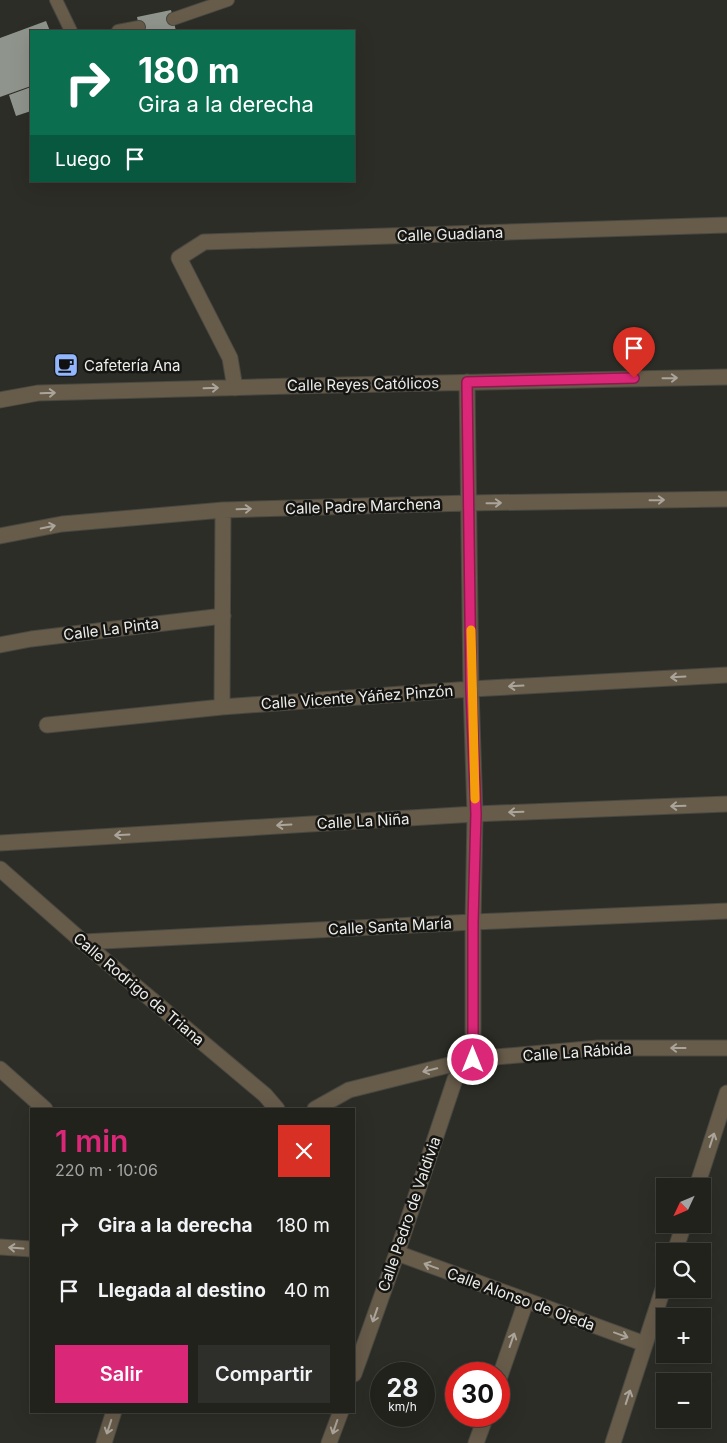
<!DOCTYPE html>
<html lang="es">
<meta charset="utf-8">
<style>
body{margin:0;font-family:Inter,sans-serif;background:#2e2f2a;color:#f1f3f6;height:100vh;display:flex;flex-direction:column;font-size:19px;white-space:nowrap}
*{box-sizing:border-box;margin:0}
p{font-size:16px;color:#a2a4a4}
.icon{flex:none;width:28px;height:28px;fill:none;stroke:currentColor;stroke-width:2;stroke-linecap:round;stroke-linejoin:round}
.map{position:relative;flex:1;overflow:hidden}
.side{position:absolute;left:30px;top:1108px;width:325px;height:305px;display:flex;flex-direction:column;background:#22221d;border-radius:0px;box-shadow:0 5px 20px #0002,0 0 0 1px #3f3f3b}
.side>*{flex:none}
.banner{position:absolute;left:30px;top:30px;width:325px;height:152px;border-radius:0px;box-shadow:0 5px 20px #0002,0 0 0 1px #3f3f3b;background:#0b6e4f;color:#fff;overflow:hidden}
.needle{width:32px;rotate:226deg}
.fabs{position:absolute;left:656px;top:1178px;display:grid;gap:10px}
.fabs a{display:grid;place-items:center;width:55px;height:55px;border-radius:0px;background:#22221d;box-shadow:0 5px 20px #0002,0 0 0 1px #3f3f3b;font-size:25px}
.speed{position:absolute;left:370px;top:1362px;display:flex;gap:10px;font-size:25px;font-weight:700;text-align:center}
.speed>*{display:grid;place-content:center;width:65px;height:65px;border-radius:50%;background:#22221d;box-shadow:0 5px 20px #0002,0 0 0 1px #3f3f3b;line-height:1}
.speed small{font-size:12px;font-weight:400}
.speed .limit{border:8px solid #d22;background:#fff;color:#111}
.pin{position:absolute;display:grid;place-items:center;width:42px;height:42px;color:#fff;margin:-51px -21px;border-radius:50% 50% 50% 0;rotate:-45deg;box-shadow:0 0 5px #0007}
.pin .icon{rotate:45deg}
.me{position:absolute;width:55px;margin:-28px;rotate:0deg;stroke-linejoin:round;filter:drop-shadow(0 0 4px #0008)}
.turn{display:flex;align-items:center;gap:18px;height:105px;padding:0 25px;font-size:22px}
.turn .icon{width:65px;height:65px;stroke-width:2.5}
.turn b{display:block;font-size:35px;line-height:42px}
.then{display:flex;align-items:center;height:48px;padding:0 25px;background:#0003;gap:10px;font-size:19px}
.round{display:grid;place-items:center;flex:none;width:52px;height:52px;border-radius:0px;background:#2e2f2a}
.summary{display:flex;align-items:center;justify-content:space-between;height:85px;padding:0 25px}
h1{font-size:30px;font-weight:600;line-height:38px;color:#db2777}
.action{display:flex;gap:10px;margin-top:auto;padding:10px 25px}
.action a{flex:1;height:58px;border-radius:0px;background:#db2777;color:#fff;font-size:20px;font-weight:600;line-height:58px;text-align:center}
.action a+a{background:#2e2f2a;color:#f1f3f6}
ul{padding:0;list-style:none}
li{display:flex;align-items:center;gap:15px;height:65px;padding:0 25px}
li div{flex:1}
li b{display:block;font-size:19px}
li em{font-style:normal}
.map>svg:first-child{display:block}
.building{fill:#8f948d}
.lines{fill:none;stroke-linecap:round;stroke-linejoin:round}
.service-casing{stroke:#484842;stroke-width:14}
.minor-casing{stroke:#484842;stroke-width:17}
.service{stroke:#675b4a;stroke-width:12}
.minor{stroke:#675b4a;stroke-width:15}
.oneway{stroke:#aaa49a}
.route-casing{stroke:#8e194d;stroke-width:12}
.route{stroke:#db2777;stroke-width:9}
.slow{stroke:#f59e0b;stroke-width:9}
.labels{text-anchor:middle;dominant-baseline:central;stroke-width:5;stroke-linejoin:round;paint-order:stroke}
.street-label{font-size:15px;fill:#edede9;stroke:#151513}
.poi-label{font-size:15px;fill:#edede9;stroke:#151513;text-anchor:start}
</style>
<div class="map">
<svg width="727" height="1443" viewBox="0 0 727 1443">
<rect width="100%" height="100%" fill="#2d2d27"/>
<path class="building" d="M171 10 176 31H140L137 17Z
M46 21 50 31H31V86L0 97V38Z
M31 87V111L16 116 9 95Z"/>
<g class="lines">
<defs>
<path id="service" d="M56 0 71 31
M173 19 228 0
M118 31 139 27"/>
<path id="minor" d="M235 388 230 358 179 258 204 242 727 225
M0 400 38 393 294 386 727 377
M0 536 62 524 223 510 469 503 727 499
M0 645 31 639 223 616
M222 707 223 510
M47 725 222 707 471 689 727 675
M0 843 475 814 727 804
M0 869 83 942 265 1095 277 1109
M83 942 473 922 727 911
M0 1069 45 1109
M315 1109 349 1090 473 1059 598 1048H727
M697 1186 727 1093
M0 1247 31 1249
M675 1251 684 1224
M397 1253 645 1344
M354 1374 397 1253 455 1079 473 1059V922L475 814 471 689 467 382
M499 1379 526 1301
M104 1443 114 1411
M329 1443 341 1411
M476 1443 486 1416
M613 1443 665 1283"/>
</defs>
<use href="#service" class="service-casing"/>
<use href="#minor" class="minor-casing"/>
<use href="#service" class="service"/>
<use href="#minor" class="minor"/>
</g>
<defs><path id="oneway-shaft" d="M-6 0H5M1.5-3L5.5 0L1.5 3" fill="none" stroke-width="1.6" stroke-linecap="round" stroke-linejoin="round" transform="scale(1.25)"/></defs>
<g class="oneway">
<use href="#oneway-shaft" transform="translate(670 378) rotate(-1)"/>
<use href="#oneway-shaft" transform="translate(211 388) rotate(-2)"/>
<use href="#oneway-shaft" transform="translate(48 393) rotate(-2)"/>
<use href="#oneway-shaft" transform="translate(657 500) rotate(-1)"/>
<use href="#oneway-shaft" transform="translate(494 503) rotate(-1)"/>
<use href="#oneway-shaft" transform="translate(244 509) rotate(-2)"/>
<use href="#oneway-shaft" transform="translate(48 527) rotate(-11)"/>
<use href="#oneway-shaft" transform="translate(678 677) rotate(177)"/>
<use href="#oneway-shaft" transform="translate(516 686) rotate(177)"/>
<use href="#oneway-shaft" transform="translate(678 806) rotate(178)"/>
<use href="#oneway-shaft" transform="translate(516 812) rotate(178)"/>
<use href="#oneway-shaft" transform="translate(284 825) rotate(177)"/>
<use href="#oneway-shaft" transform="translate(122 835) rotate(177)"/>
<use href="#oneway-shaft" transform="translate(678 1048) rotate(180)"/>
<use href="#oneway-shaft" transform="translate(430 1070) rotate(166)"/>
<use href="#oneway-shaft" transform="translate(712 1140) rotate(-72)"/>
<use href="#oneway-shaft" transform="translate(16 1248) rotate(-176)"/>
<use href="#oneway-shaft" transform="translate(431 1266) rotate(-160)"/>
<use href="#oneway-shaft" transform="translate(375 1315) rotate(109)"/>
<use href="#oneway-shaft" transform="translate(621 1335) rotate(20)"/>
<use href="#oneway-shaft" transform="translate(512 1340) rotate(-71)"/>
<use href="#oneway-shaft" transform="translate(628 1397) rotate(-72)"/>
<use href="#oneway-shaft" transform="translate(109 1427) rotate(108)"/>
<use href="#oneway-shaft" transform="translate(335 1427) rotate(109)"/>
</g>
<g class="lines">
<defs>
<path id="route" d="M473 1060V922L476 814 471 689 467 382 634 378"/>
</defs>
<use href="#route" class="route-casing"/>
<use href="#route" class="route"/>
<path class="slow" d="M471 630 475 799"/>
</g>
<defs>
<symbol id="cafe-square" viewBox="-11 -11 22 22"><rect x="-9" y="-9" width="18" height="18" rx="4" fill="#93b7fd" stroke="#151513"/><path d="M-5.5-4.5H6V0H3Q3 3.5 0 3.5H-2.5Q-5.5 3.5-5.5 0ZM3-3.2v2h1.7v-2ZM-6 4.5H4V6H-6Z" fill="#111"/></symbol>
</defs>
<g fill-rule="evenodd">
<use href="#cafe-square" x="52" y="351" width="28" height="28"/>
</g>
<g class="labels">
<g class="street-label">
<text transform="translate(450 234) rotate(-2)">Calle Guadiana</text>
<text transform="translate(363 384) rotate(-1)">Calle Reyes Católicos</text>
<text transform="translate(363 506) rotate(-2)">Calle Padre Marchena</text>
<text transform="translate(111 629) rotate(-7)">Calle La Pinta</text>
<text transform="translate(357 697) rotate(-4)">Calle Vicente Yáñez Pinzón</text>
<text transform="translate(363 821) rotate(-3)">Calle La Niña</text>
<text transform="translate(390 926) rotate(-3)">Calle Santa María</text>
<text transform="translate(139 989) rotate(40)">Calle Rodrigo de Triana</text>
<text transform="translate(577 1052) rotate(-4)">Calle La Rábida</text>
<text transform="translate(409 1214) rotate(-71)">Calle Pedro de Valdivia</text>
<text transform="translate(521 1299) rotate(20)">Calle Alonso de Ojeda</text>
</g>
<g class="poi-label">
<text x="84" y="365">Cafetería Ana</text>
</g>
</g>
</svg>
<div class="fabs">
<a><svg class="needle" viewBox="-14 -14 28 28"><path d="M0-13l5 13h-10z" fill="#e53935"/><path d="M0 13l5-13h-10z" fill="#a2a4a4"/></svg></a>
<a><svg class="icon" aria-label="search" viewBox="0 0 24 24"><circle cx="10" cy="10" r="6"/><path d="M15 15l6 6"/></svg></a>
<a>+</a>
<a>−</a>
</div>
<div class="speed"><div>28<small>km/h</small></div><div class="limit">30</div></div>
<div class="pin" style="left:634px;top:378px;background:#d93025"><svg class="icon" aria-label="arrive" viewBox="0 0 24 24"><path d="M6 21V4h12l-3 4 3 4H6"/></svg></div>
<svg class="me" style="left:473px;top:1060px" viewBox="-20 -20 40 40"><circle r="17" fill="#db2777" stroke="#fff" stroke-width="3"/><path d="M0-11L8 9 0 5-8 9z" fill="#fff"/></svg>
<div class="banner">
<div class="turn"><svg class="icon" aria-label="right" viewBox="0 0 24 24"><path d="M7 20v-9h11M14 6l5 5-5 5"/></svg><div><b>180 m</b>Gira a la derecha</div></div>
<div class="then">Luego<svg class="icon" aria-label="arrive" viewBox="0 0 24 24"><path d="M6 21V4h12l-3 4 3 4H6"/></svg></div>
</div>
<section class="side">
<div class="summary"><div><h1>1 min</h1><p>220 m · 10:06</p></div><a class="round" style="background:#d93025;color:#fff"><svg class="icon" aria-label="close" viewBox="0 0 24 24"><path d="M6 6l12 12M18 6L6 18"/></svg></a></div>
<ul>
<li><svg class="icon" aria-label="right" viewBox="0 0 24 24"><path d="M7 20v-9h11M14 6l5 5-5 5"/></svg><div><b>Gira a la derecha</b></div><em>180 m</em></li>
<li><svg class="icon" aria-label="arrive" viewBox="0 0 24 24"><path d="M6 21V4h12l-3 4 3 4H6"/></svg><div><b>Llegada al destino</b></div><em>40 m</em></li>
</ul>
<div class="action"><a>Salir</a><a>Compartir</a></div>
</section>
</div>
